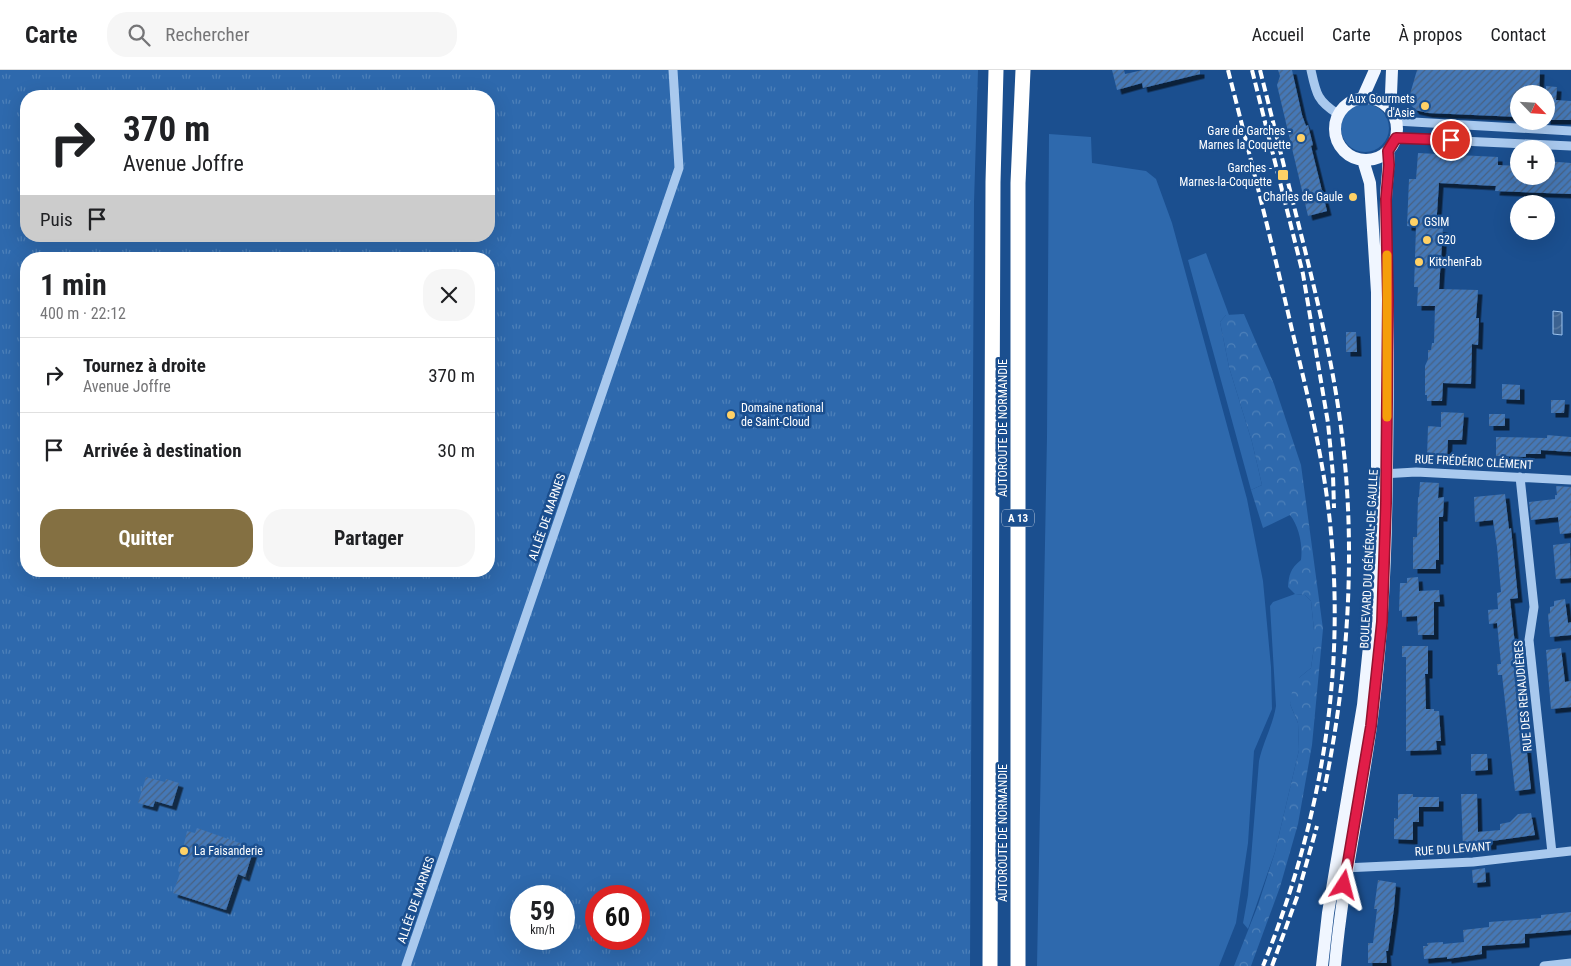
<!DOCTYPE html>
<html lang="fr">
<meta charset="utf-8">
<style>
body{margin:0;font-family:"Roboto Condensed",sans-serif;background:#f6f6f6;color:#202124;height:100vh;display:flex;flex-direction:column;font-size:19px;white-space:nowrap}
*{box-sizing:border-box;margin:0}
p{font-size:16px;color:#757577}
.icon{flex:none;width:28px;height:28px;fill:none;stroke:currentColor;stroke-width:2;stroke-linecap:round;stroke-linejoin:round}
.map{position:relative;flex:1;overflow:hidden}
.panel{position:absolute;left:20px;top:182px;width:475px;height:325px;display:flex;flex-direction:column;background:#fff;border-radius:20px;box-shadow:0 5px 20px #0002}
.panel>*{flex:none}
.top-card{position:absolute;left:20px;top:20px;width:475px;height:152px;border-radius:20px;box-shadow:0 5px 20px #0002;background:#fff;color:#202124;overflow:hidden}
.needle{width:32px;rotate:115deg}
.buttons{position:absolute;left:1510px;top:15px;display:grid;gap:10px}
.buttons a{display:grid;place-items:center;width:45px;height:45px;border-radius:50%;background:#fff;box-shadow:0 5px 20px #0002;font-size:25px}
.speed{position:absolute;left:510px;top:815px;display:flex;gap:10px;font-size:25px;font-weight:700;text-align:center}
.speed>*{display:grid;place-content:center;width:65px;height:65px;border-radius:50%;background:#fff;box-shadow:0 5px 20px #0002;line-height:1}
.speed small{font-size:12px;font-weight:400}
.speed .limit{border:8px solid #d22;background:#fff;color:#111}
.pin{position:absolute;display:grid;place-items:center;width:42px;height:42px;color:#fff;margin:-21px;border:2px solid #fff;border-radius:50%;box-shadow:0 1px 5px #0007}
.me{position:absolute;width:55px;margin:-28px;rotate:9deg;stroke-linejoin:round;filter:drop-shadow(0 0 4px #0008)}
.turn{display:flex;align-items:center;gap:18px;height:105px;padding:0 20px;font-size:22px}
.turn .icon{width:65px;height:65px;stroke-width:2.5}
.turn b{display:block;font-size:35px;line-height:42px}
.then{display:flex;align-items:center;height:48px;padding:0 20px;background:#0003;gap:10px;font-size:19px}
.round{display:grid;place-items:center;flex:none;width:52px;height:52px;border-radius:20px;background:#f6f6f6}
.headline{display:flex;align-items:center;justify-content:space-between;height:85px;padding:0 20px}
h1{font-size:30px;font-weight:700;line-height:38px}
.primary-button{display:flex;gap:10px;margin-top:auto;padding:10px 20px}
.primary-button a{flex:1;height:58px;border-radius:20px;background:#847042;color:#fff;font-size:20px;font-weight:700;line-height:58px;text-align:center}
.primary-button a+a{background:#f6f6f6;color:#202124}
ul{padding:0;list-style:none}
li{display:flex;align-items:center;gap:15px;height:75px;padding:0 20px;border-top:1px solid #e0e0e0}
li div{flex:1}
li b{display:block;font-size:19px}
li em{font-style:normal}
header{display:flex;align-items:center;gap:30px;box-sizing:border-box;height:70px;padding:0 25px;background:#fff;border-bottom:1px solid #e0e0e0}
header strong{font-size:24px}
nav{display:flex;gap:28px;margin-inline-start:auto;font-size:18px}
.search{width:350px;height:45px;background:#f6f6f6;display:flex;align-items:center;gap:12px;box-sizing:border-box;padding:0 18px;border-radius:20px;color:#757577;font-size:19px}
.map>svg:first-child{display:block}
.green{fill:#2e69ad}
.forest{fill:url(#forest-crowns)}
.park{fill:url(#park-tufts);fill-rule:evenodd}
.water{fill:url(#water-waves);stroke:#9cc4f0}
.building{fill:url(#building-hatch);filter:url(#shadow)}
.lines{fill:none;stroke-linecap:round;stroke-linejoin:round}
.minor{stroke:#a9c9ee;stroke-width:9}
.major{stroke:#f0f6ff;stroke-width:12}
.highway{stroke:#fff;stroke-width:15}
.rail{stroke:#fff;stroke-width:4;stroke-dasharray:9 4;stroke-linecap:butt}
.route-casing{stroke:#92132f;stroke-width:12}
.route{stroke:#e11d48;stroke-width:9}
.slow{stroke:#f59e0b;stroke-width:9}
.poi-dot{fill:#ffd166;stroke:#1b4f8f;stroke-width:2}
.labels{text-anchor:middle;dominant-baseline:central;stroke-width:5;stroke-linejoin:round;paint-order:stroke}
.shield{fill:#1b4f8f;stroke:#bbcadd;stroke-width:1}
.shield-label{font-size:11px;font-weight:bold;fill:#fff}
.poi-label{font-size:12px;fill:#fff;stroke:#1b4f8f;text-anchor:start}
.street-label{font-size:12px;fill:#fff;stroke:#1b4f8f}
</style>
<header>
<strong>Carte</strong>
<div class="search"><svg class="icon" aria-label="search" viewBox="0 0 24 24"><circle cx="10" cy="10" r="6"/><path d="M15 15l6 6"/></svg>Rechercher</div>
<nav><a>Accueil</a><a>Carte</a><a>À propos</a><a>Contact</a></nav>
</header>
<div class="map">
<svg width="1571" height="896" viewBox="0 0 1571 896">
<defs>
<pattern id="forest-crowns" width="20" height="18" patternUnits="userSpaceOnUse" patternTransform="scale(1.25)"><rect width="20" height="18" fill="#2e69ad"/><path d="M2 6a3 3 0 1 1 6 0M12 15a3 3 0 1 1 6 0" fill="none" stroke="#4d80b9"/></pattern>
<pattern id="park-tufts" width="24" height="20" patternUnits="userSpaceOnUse" patternTransform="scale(1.25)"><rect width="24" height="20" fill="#2e69ad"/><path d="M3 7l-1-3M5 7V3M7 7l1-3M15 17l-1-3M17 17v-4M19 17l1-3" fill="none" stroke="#4d80b9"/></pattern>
<pattern id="water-waves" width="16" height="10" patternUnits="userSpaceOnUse" patternTransform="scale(1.25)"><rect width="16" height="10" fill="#3c6290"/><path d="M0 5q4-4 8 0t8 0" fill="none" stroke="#597aa1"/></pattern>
<pattern id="building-hatch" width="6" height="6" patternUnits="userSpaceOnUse" patternTransform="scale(1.25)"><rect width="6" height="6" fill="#4478b7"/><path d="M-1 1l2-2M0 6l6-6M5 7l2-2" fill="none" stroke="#486282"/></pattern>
<filter id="shadow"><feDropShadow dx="4.5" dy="4.5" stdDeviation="0" flood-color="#0009"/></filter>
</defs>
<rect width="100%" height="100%" fill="#1b4f8f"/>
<path class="green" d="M1341 58a24 24 0 1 1 48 0a24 24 0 1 1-48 0Z
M1049 64 1091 67 1092 93 1146 101 1156 109 1172 153 1247 429 1263 511 1271 597 1272 639 1254 681 1248 773 1236 853 1219 896H1037L1047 367Z
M1206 183 1229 245H1226L1220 252 1229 297 1252 372 1262 415 1251 420 1188 190Z
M1295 524 1305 525 1311 531 1314 560V577L1311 598 1300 607 1290 634 1298 653 1299 680 1275 782 1248 859 1243 853 1248 825 1259 691C1263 672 1273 655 1276 636L1270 536 1273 532Z"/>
<path class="forest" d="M1244 244 1274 314 1301 395 1323 559 1312 675 1298 754 1280 817 1251 896H1234L1258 835 1275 782 1299 680 1298 653 1290 634 1293 616 1300 607 1311 598 1314 577V560L1311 531 1305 525 1295 524 1288 517C1289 505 1290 499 1301 490 1303 476 1299 456 1290 445L1263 458 1251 420 1262 415 1252 372 1229 297 1220 252 1226 245Z"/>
<path class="park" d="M0 0H978L974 132 970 896H0ZM26 26H489V166H26ZM26 189H489V501H26ZM521 826H564V869H521ZM596 826H639V869H596Z"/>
<path class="water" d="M1553 241 1562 242V265L1553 264Z"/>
<path class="building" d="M1112 0H1124L1125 4 1143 0H1200V4L1143 18 1142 13 1117 20Z
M1278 0H1292L1302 45 1306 56 1308 55 1313 75 1311 76 1327 141 1308 146 1277 15 1280 6Z
M1417 0H1540L1539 24H1519V47L1428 43 1415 40 1408 31Z
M1546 16 1557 17 1556 30 1571 31V50H1546Z
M1418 83 1498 87V95L1519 96V106H1546V91L1571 93V124L1495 121 1496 116 1439 113 1436 158H1443L1439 219 1478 220 1476 248H1479L1478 275 1472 274 1471 314 1443 313 1442 331H1427V325H1425V296L1428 289V280H1431L1432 273H1434L1435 236H1417L1418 217H1414L1416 157 1407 156 1409 109H1416Z
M1346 262H1356L1357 282H1346Z
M1502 314 1520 315V330L1502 329Z
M1551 330H1565L1564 343H1551Z
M1441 342 1464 343 1462 370H1448L1447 388 1427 387 1428 356 1441 357Z
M1489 344H1505V356H1489Z
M1547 365 1571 367V382L1541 380V384H1526V387L1496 386V367L1547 368Z
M1420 412 1439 413 1438 428 1444 427 1443 447H1439V490H1436V499H1413V467H1417L1418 427H1419Z
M1556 416 1571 417V463L1560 464 1558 447 1531 450 1529 432 1555 429V425H1557Z
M1505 424 1509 459 1511 458 1518 528 1510 529 1531 719 1515 721 1502 605H1498L1497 594H1501L1497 553 1489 554 1488 540 1498 539 1497 523 1501 522 1497 477 1493 450 1475 452 1474 427Z
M1570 473 1571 508 1556 509 1553 475Z
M1418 507 1419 521 1439 520 1440 532H1434V565H1418L1417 546 1402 547V540L1399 541 1400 513H1407V508Z
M1565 529 1568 553 1571 552V565L1550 567 1548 544 1550 543V537L1554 536V531Z
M1402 576H1428V604H1425L1426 639H1434V641H1439L1441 671H1436L1437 680 1406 681V587H1402Z
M1561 578 1565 612 1571 611V637L1551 639 1546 580Z
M1471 684H1487L1488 700 1471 701Z
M146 707 165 712 166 709 179 713 172 736 155 731 153 737 138 733Z
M1398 724H1413V727H1439V737H1419V752H1413V770L1394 769V748L1398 749Z
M1461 724H1477L1478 762 1500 760V754L1510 752 1518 744 1531 743 1535 765 1492 771V775L1463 778Z
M197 758 254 778 245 807 238 804 226 840 173 823 180 803 178 801 187 761 195 763Z
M1485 798 1486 812 1473 813 1472 800Z
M1378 810 1396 813 1394 838 1388 881H1386L1387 893H1368V873H1373L1377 839H1374Z
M1571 842V860L1525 864V873L1482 876V884L1447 889V887L1424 889 1423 876H1428L1427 873 1443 872V874L1464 872 1463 860 1489 857V852L1541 848V845Z"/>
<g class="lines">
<path class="minor" d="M1311 0C1316 23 1317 31 1338 44
M1396 51 1571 61
M1396 68 1571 76
M1382 404 1416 402 1571 410
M1520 407 1534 537 1529 570 1552 783
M1344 798 1473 792 1571 781
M406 896 679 98 673 0
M1544 896 1571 893"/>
<path class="major" d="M1363 27 1375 0
M1335 59a31 31 0 1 1 62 0a31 31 0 1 1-62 0Z
M1388 36 1391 24 1392 0
M1322 896 1328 843 1363 635 1373 537 1377 404V222L1370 113 1363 90
M1335 896C1342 815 1360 736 1371 656 1388 532 1387 407 1388 282 1388 231 1385 181 1386 130 1386 113 1390 97 1388 81"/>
<path class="highway" d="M990 896 993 112 996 0
M1018 896V113L1023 0"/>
<path class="rail" d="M1228 0C1250 86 1272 173 1292 260 1308 327 1325 394 1331 463 1345 613 1319 757 1263 896
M1252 0 1303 204 1328 353 1333 405 1334 438
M1260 0C1275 59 1289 117 1304 176 1318 233 1332 291 1340 350 1357 472 1349 601 1324 721
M1272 896 1297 827 1317 756"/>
</g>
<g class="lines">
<defs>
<path id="route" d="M1344 815 1371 656 1382 552 1386 433 1388 229 1386 129 1389 95 1388 81 1396 68 1451 70"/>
</defs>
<use href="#route" class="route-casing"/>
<use href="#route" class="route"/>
<path class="slow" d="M1387 185V347"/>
</g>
<g class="poi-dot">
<circle cx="1425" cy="36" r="5"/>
<circle cx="1301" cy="68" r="5"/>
<rect x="1277" y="99" width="12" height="12" rx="2.5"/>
<circle cx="1353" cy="127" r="5"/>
<circle cx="1414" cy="152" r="5"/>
<circle cx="1427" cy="170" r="5"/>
<circle cx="1419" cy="192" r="5"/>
<circle cx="731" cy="345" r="5"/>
<circle cx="184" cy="781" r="5"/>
</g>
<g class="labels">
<rect class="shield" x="1002" y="439.5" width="32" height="17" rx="4"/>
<g class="shield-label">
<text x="1018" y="448">A 13</text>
</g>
<g class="poi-label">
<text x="1415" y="29" text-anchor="end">Aux Gourmets<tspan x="1415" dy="14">d'Asie</tspan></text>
<text x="1291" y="61" text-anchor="end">Gare de Garches -<tspan x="1291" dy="14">Marnes la Coquette</tspan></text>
<text x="1272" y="98" text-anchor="end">Garches -<tspan x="1272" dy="14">Marnes-la-Coquette</tspan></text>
<text x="1343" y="127" text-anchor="end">Charles de Gaule</text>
<text x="1424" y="152">GSIM</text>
<text x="1437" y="170">G20</text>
<text x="1429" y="192">KitchenFab</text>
<text x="741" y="338">Domaine national<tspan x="741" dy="14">de Saint-Cloud</tspan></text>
<text x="194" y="781">La Faisanderie</text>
</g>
<g class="street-label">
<text transform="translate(1003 358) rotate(-90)">AUTOROUTE DE NORMANDIE</text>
<text transform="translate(1474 392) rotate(3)">RUE FRÉDÉRIC CLÉMENT</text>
<text transform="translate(547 447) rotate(-71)">ALLÉE DE MARNES</text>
<text transform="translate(1369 489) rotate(-87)">BOULEVARD DU GÉNÉRAL DE GAULLE</text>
<text transform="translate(1523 626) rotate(-95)">RUE DES RENAUDIÈRES</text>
<text transform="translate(1003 763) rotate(-90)">AUTOROUTE DE NORMANDIE</text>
<text transform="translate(1453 779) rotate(-4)">RUE DU LEVANT</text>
<text transform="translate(416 830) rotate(-71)">ALLÉE DE MARNES</text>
</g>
</g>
</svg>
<div class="buttons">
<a><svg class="needle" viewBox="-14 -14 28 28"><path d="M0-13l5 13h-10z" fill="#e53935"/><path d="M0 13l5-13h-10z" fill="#757577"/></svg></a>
<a>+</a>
<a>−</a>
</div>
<div class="speed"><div>59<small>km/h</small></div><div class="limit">60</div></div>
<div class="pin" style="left:1451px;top:70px;background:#d93025"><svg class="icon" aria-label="arrive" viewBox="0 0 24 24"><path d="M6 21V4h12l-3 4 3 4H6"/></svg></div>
<svg class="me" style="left:1344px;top:815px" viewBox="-20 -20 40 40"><path d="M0-17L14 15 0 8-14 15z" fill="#e11d48" stroke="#fff" stroke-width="4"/></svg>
<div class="top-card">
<div class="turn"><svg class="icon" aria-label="right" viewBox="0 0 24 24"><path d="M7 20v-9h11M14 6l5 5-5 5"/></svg><div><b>370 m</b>Avenue Joffre</div></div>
<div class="then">Puis<svg class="icon" aria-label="arrive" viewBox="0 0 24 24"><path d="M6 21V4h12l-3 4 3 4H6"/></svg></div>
</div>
<section class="panel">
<div class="headline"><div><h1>1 min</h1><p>400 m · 22:12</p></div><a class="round"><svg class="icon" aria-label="close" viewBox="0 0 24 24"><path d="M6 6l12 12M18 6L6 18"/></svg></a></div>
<ul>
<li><svg class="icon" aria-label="right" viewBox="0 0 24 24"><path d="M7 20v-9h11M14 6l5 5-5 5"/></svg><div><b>Tournez à droite</b><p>Avenue Joffre</p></div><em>370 m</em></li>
<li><svg class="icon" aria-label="arrive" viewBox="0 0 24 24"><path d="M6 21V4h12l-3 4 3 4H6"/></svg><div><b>Arrivée à destination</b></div><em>30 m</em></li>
</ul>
<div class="primary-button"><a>Quitter</a><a>Partager</a></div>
</section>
</div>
